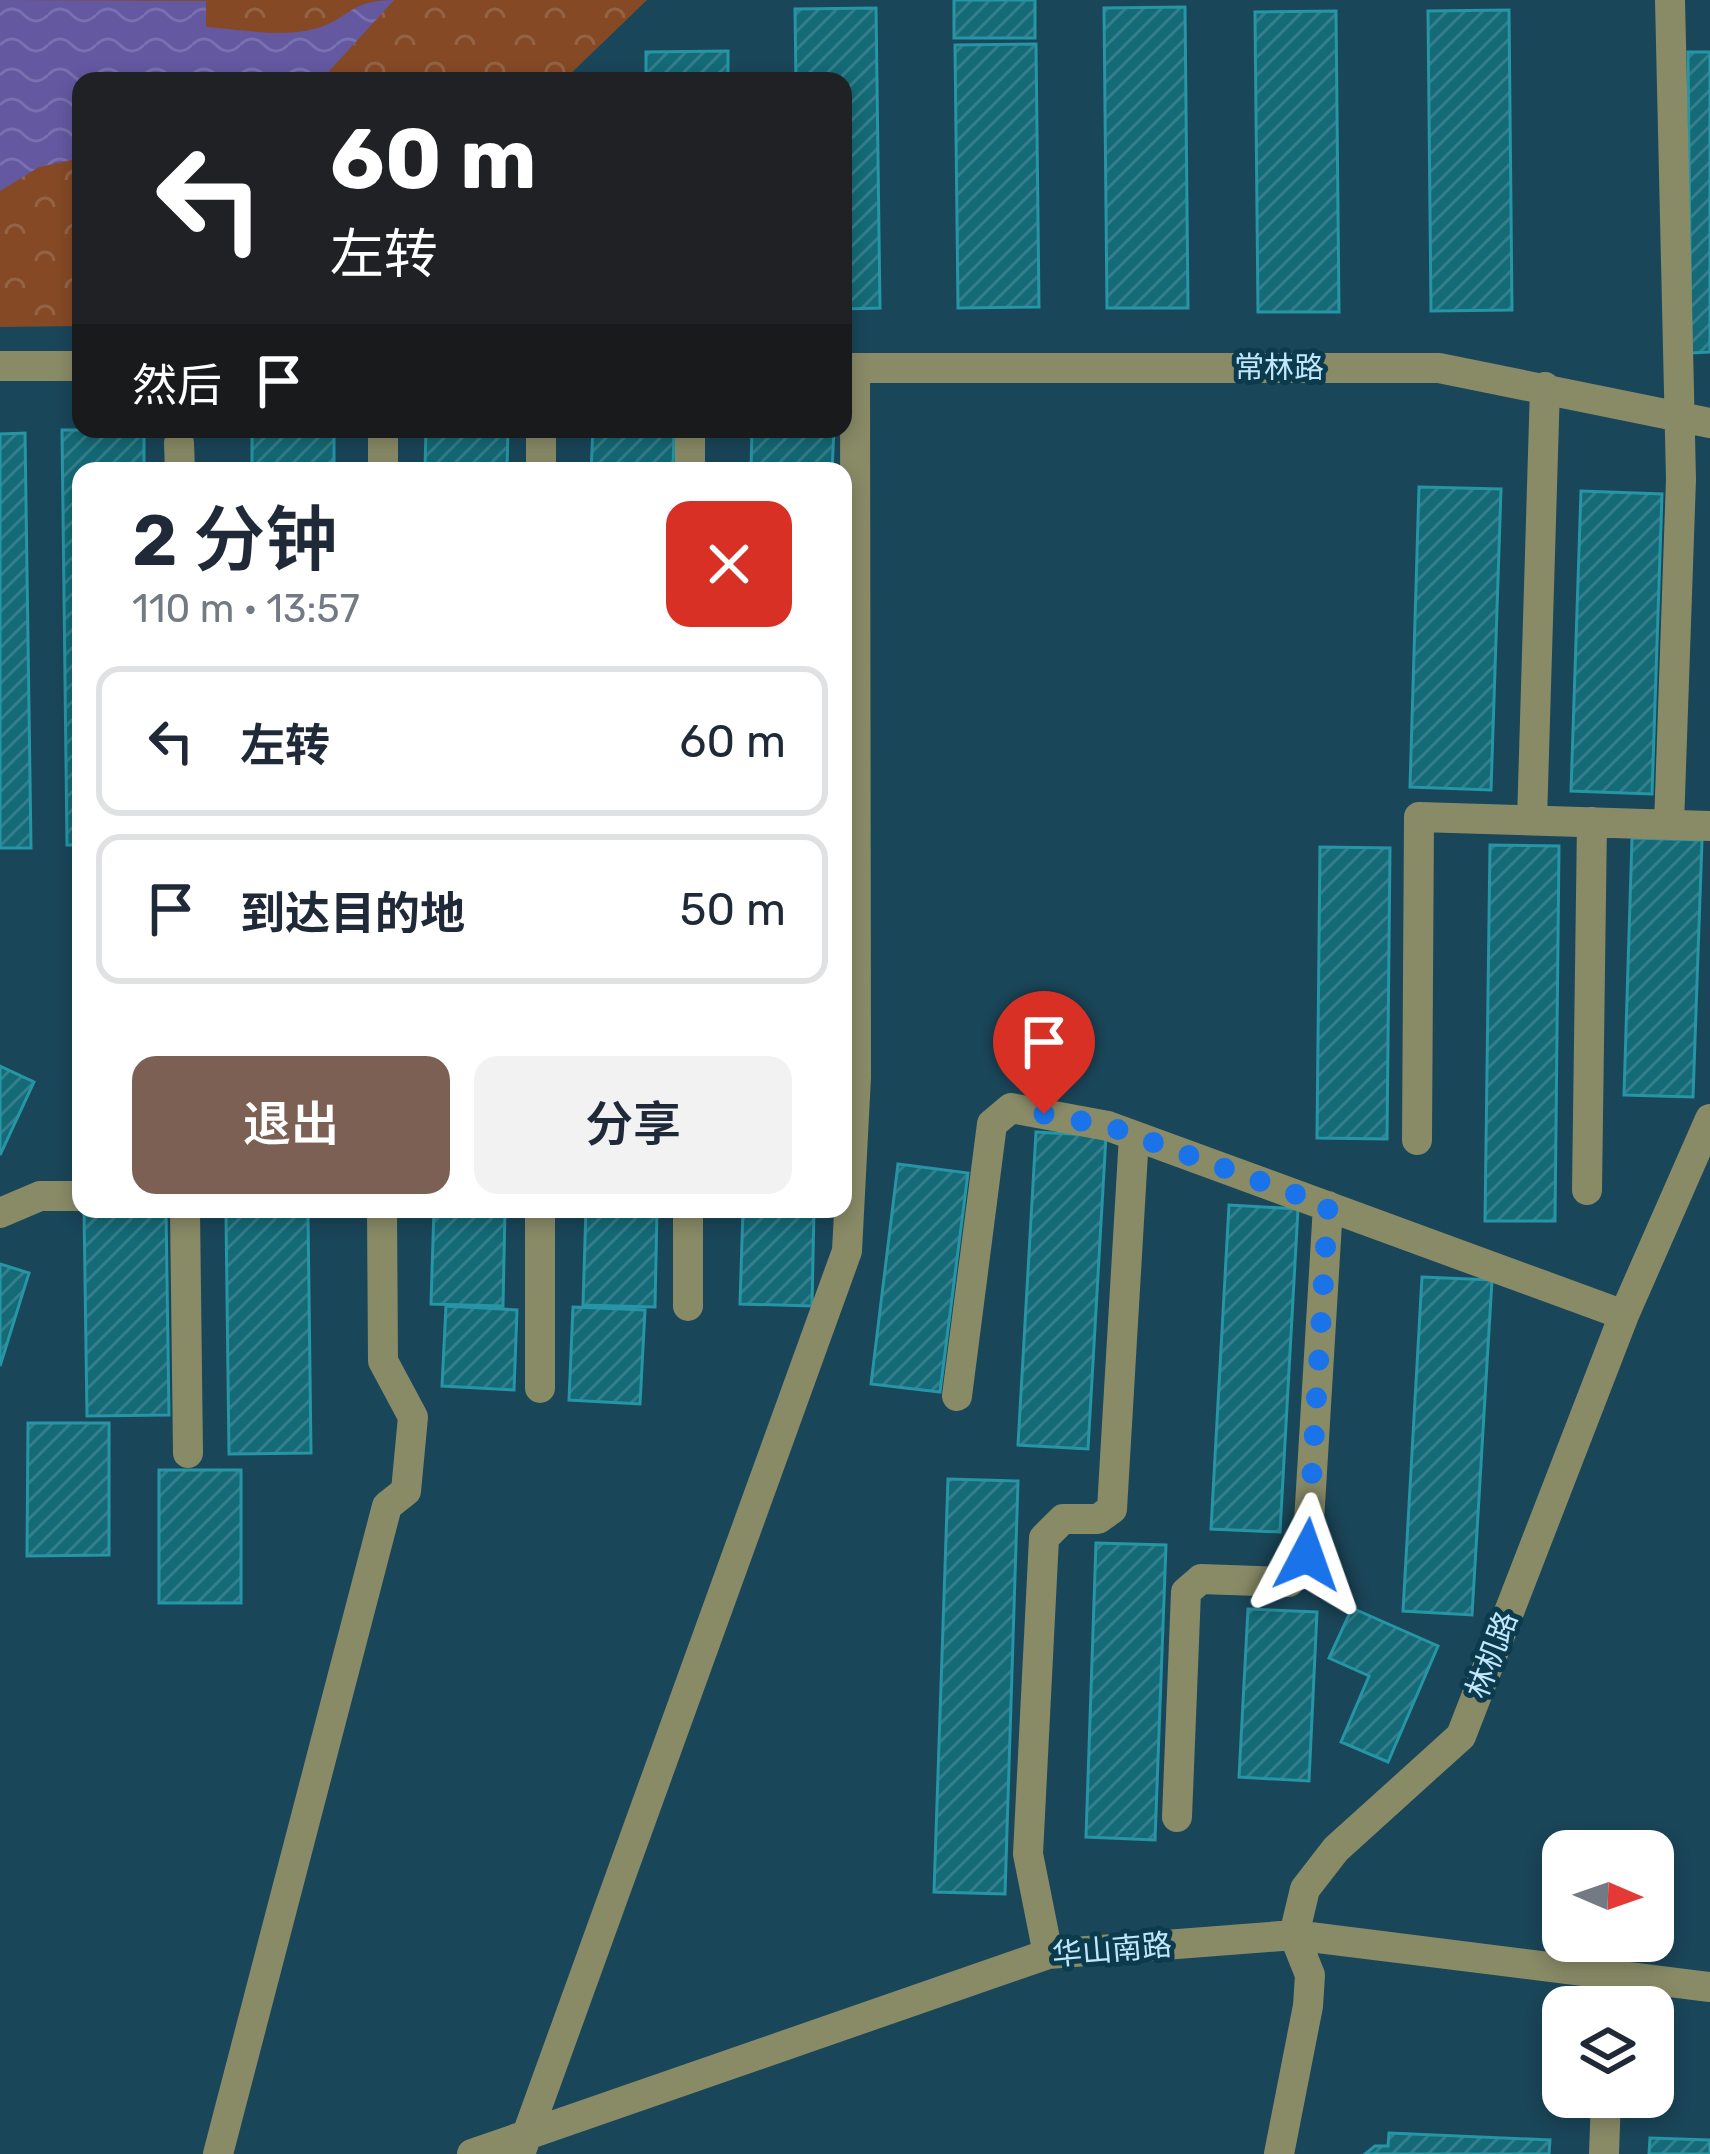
<!DOCTYPE html>
<html lang="zh">
<meta charset="utf-8">
<style>
body{margin:0;font-family:Rubik,"Noto Sans SC",sans-serif;background:#f2f2f3;color:#1f2937;height:100vh;display:flex;flex-direction:column;font-size:45px;white-space:nowrap}
*{box-sizing:border-box;margin:0}
p{font-size:39px;color:#747a83}
.icon{flex:none;width:66px;height:66px;fill:none;stroke:currentColor;stroke-width:2;stroke-linecap:round;stroke-linejoin:round}
.map{position:relative;flex:1;overflow:hidden}
.sheet{position:absolute;left:72px;top:462px;width:780px;height:756px;display:flex;flex-direction:column;background:#fff;border-radius:24px;box-shadow:0 6px 18px #0003}
.sheet>*{flex:none}
.guide{position:absolute;left:72px;top:72px;width:780px;height:366px;border-radius:24px;box-shadow:0 6px 18px #0003;background:#202124;color:#fff;overflow:hidden}
.needle{width:78px;rotate:92deg}
.buttons{position:absolute;left:1542px;top:1830px;display:grid;gap:24px}
.buttons a{display:grid;place-items:center;width:132px;height:132px;border-radius:24px;background:#fff;box-shadow:0 6px 18px #0003;font-size:60px}
.pin{position:absolute;display:grid;place-items:center;width:102px;height:102px;color:#fff;margin:-123px -51px;border-radius:50% 50% 50% 0;rotate:-45deg;box-shadow:0 0 12px #0007}
.pin .icon{rotate:45deg}
.me{position:absolute;width:132px;margin:-66px;rotate:4deg;stroke-linejoin:round;filter:drop-shadow(0 0 9px #0008)}
.turn{display:flex;align-items:center;gap:42px;height:252px;padding:0 60px;font-size:54px}
.turn .icon{width:156px;height:156px;stroke-width:2.5}
.turn b{display:block;font-size:84px;line-height:102px}
.then{display:flex;align-items:center;height:114px;padding:0 60px;background:#0003;gap:24px;font-size:45px}
.round{display:grid;place-items:center;flex:none;width:126px;height:126px;border-radius:24px;background:#f2f2f3}
.summary{display:flex;align-items:center;justify-content:space-between;height:204px;padding:0 60px}
h1{font-size:72px;font-weight:600;line-height:90px}
.cta{display:flex;gap:24px;margin-top:auto;padding:24px 60px}
.cta a{flex:1;height:138px;border-radius:24px;background:#7d6054;color:#fff;font-size:48px;font-weight:600;line-height:138px;text-align:center}
.cta a+a{background:#f2f2f3;color:#1f2937}
ul{padding:0;list-style:none}
li{display:flex;align-items:center;gap:36px;height:150px;margin:0 24px 18px;padding:0 36px;border:6px solid #e0e1e3;border-radius:24px}
li div{flex:1}
li b{display:block;font-size:45px}
li em{font-style:normal}
.map>svg:first-child{display:block}
.park{fill:url(#park-crowns)}
.water{fill:url(#water-waves)}
.building{fill:url(#building-hatch);stroke:#2695a5;stroke-width:3}
.lines{fill:none;stroke-linecap:round;stroke-linejoin:round}
.minor{stroke:#898b67;stroke-width:30}
.route{stroke:#1a73e8;stroke-width:21;stroke-dasharray:0 37.8}
.labels{text-anchor:middle;dominant-baseline:central;stroke-width:10;stroke-linejoin:round;paint-order:stroke}
.street-label{font-size:30px;fill:#c0e7fb;stroke:#0d3b4e}
</style>
<div class="map">
<svg width="1710" height="2154" viewBox="0 0 1710 2154">
<defs>
<pattern id="park-crowns" width="20" height="18" patternUnits="userSpaceOnUse" patternTransform="scale(3)"><rect width="20" height="18" fill="#854925"/><path d="M2 6a3 3 0 1 1 6 0M12 15a3 3 0 1 1 6 0" fill="none" stroke="#946346"/></pattern>
<pattern id="water-waves" width="16" height="10" patternUnits="userSpaceOnUse" patternTransform="scale(3)"><rect width="16" height="10" fill="#6458a1"/><path d="M0 5q4-4 8 0t8 0" fill="none" stroke="#7870af"/></pattern>
<pattern id="building-hatch" width="6" height="6" patternUnits="userSpaceOnUse" patternTransform="scale(3)"><rect width="6" height="6" fill="#146a77"/><path d="M-1 1l2-2M0 6l6-6M5 7l2-2" fill="none" stroke="#347f8b"/></pattern>
</defs>
<rect width="100%" height="100%" fill="#1a4659"/>
<path class="park" d="M0 0H647L563 81H81V326L0 327Z"/>
<path class="water" d="M0 0 206 1V27C238 29 282 38 314 29 349 20 348 0 394 0L320 81H81V158L39 167 0 191Z"/>
<path class="building" d="M954 0H1035V38H954Z
M1185 7 1188 308H1107L1104 8Z
M876 8 880 308 843 309V81H796L795 9Z
M1509 10 1512 310 1431 311 1428 11Z
M1336 11 1339 312H1258L1255 12Z
M1036 44 1039 307 958 308 955 45Z
M728 51V81H646V52Z
M1688 52H1710V352L1691 353Z
M334 429V471H252V430Z
M426 429H508L507 471H425Z
M593 429H674L673 471H591Z
M752 429H834L832 471H751Z
M62 430H144V471H81V845H67Z
M25 433 31 848H0V434Z
M1419 487 1501 489 1491 790 1410 787Z
M1581 491 1662 494 1652 794 1571 791Z
M1632 838 1702 840 1693 1097 1624 1095Z
M1490 845 1559 846 1555 1221H1485Z
M1320 847 1390 848 1387 1139 1317 1138Z
M74 886H81V1125H76Z
M0 1066 34 1082 0 1155Z
M1036 1132 1106 1136 1088 1449 1018 1445Z
M898 1164 968 1173 940 1392 871 1384Z
M1229 1205 1298 1209 1280 1532 1211 1529Z
M166 1209 169 1415 87 1416 84 1210Z
M434 1209H505L503 1306 431 1304Z
M586 1209H657L655 1307 583 1305Z
M743 1209H814L812 1306 740 1304Z
M308 1214 311 1453 229 1454 226 1215Z
M0 1264 29 1273 0 1366Z
M1422 1277 1492 1280 1472 1615 1403 1611Z
M446 1306 517 1310 514 1390 442 1386Z
M573 1307 645 1310 640 1404 569 1400Z
M28 1423H109V1555L27 1556Z
M159 1470H241V1603H159Z
M948 1479 1018 1481 1005 1894 934 1892Z
M1096 1543 1166 1545 1155 1840 1086 1837Z
M1352 1608 1438 1646 1388 1762 1341 1742 1369 1676 1329 1658Z
M1248 1609 1317 1612 1309 1781 1239 1777Z
M1389 2133 1550 2140 1549 2154H1365L1375 2146H1388Z
M1650 2138 1710 2140V2154H1649Z"/>
<g class="lines">
<path class="minor" d="M0 366H81
M843 368H1439L1710 423
M179 443 180 471
M383 471V429
M541 471V433
M690 471V433
M1532 820 1545 387
M1669 825 1681 479 1670 0
M1417 1140 1419 817 1710 826
M1587 1190 1592 822
M185 1209 188 1453
M0 1213 40 1196H81
M688 1306V1209
M540 1388V1209
M957 1396 992 1124 1011 1108 1108 1126 1624 1315
M1177 1817 1186 1592 1201 1579 1289 1582 1307 1555 1328 1206
M1048 1954 1028 1854 1044 1538 1063 1519H1098L1112 1509 1134 1136
M218 2154 387 1506 406 1491 413 1417 383 1361 382 1209
M472 2154 1048 1954 1294 1935 1710 1987
M520 2154 847 1251 856 1077 855 368
M1279 2154 1308 2006 1310 1975 1294 1935 1305 1889 1336 1849 1461 1736 1624 1315 1710 1119
M1604 2154 1606 2097"/>
</g>
<g class="lines">
<path class="route" d="M1044 1114 1108 1126 1328 1206 1307 1555"/>
</g>
<g class="labels">
<g class="street-label">
<text x="1279" y="368">常林路</text>
<text transform="translate(1492 1655) rotate(-69)">林机路</text>
<text transform="translate(1112 1950) rotate(-5)">华山南路</text>
</g>
</g>
</svg>
<div class="buttons">
<a><svg class="needle" viewBox="-14 -14 28 28"><path d="M0-13l5 13h-10z" fill="#e53935"/><path d="M0 13l5-13h-10z" fill="#747a83"/></svg></a>
<a><svg class="icon" aria-label="layers" viewBox="0 0 24 24"><path d="M12 4l9 5-9 5-9-5zM3 14l9 5 9-5"/></svg></a>
</div>
<div class="pin" style="left:1044px;top:1114px;background:#d93025"><svg class="icon" aria-label="arrive" viewBox="0 0 24 24"><path d="M6 21V4h12l-3 4 3 4H6"/></svg></div>
<svg class="me" style="left:1307px;top:1555px" viewBox="-20 -20 40 40"><path d="M0-17L14 15 0 8-14 15z" fill="#1a73e8" stroke="#fff" stroke-width="4"/></svg>
<div class="guide">
<div class="turn"><svg class="icon" aria-label="left" viewBox="0 0 24 24"><path d="M17 20v-9H6M10 6l-5 5 5 5"/></svg><div><b>60 m</b>左转</div></div>
<div class="then">然后<svg class="icon" aria-label="arrive" viewBox="0 0 24 24"><path d="M6 21V4h12l-3 4 3 4H6"/></svg></div>
</div>
<section class="sheet">
<div class="summary"><div><h1>2 分钟</h1><p>110 m · 13:57</p></div><a class="round" style="background:#d93025;color:#fff"><svg class="icon" aria-label="close" viewBox="0 0 24 24"><path d="M6 6l12 12M18 6L6 18"/></svg></a></div>
<ul>
<li><svg class="icon" aria-label="left" viewBox="0 0 24 24"><path d="M17 20v-9H6M10 6l-5 5 5 5"/></svg><div><b>左转</b></div><em>60 m</em></li>
<li><svg class="icon" aria-label="arrive" viewBox="0 0 24 24"><path d="M6 21V4h12l-3 4 3 4H6"/></svg><div><b>到达目的地</b></div><em>50 m</em></li>
</ul>
<div class="cta"><a>退出</a><a>分享</a></div>
</section>
</div>
